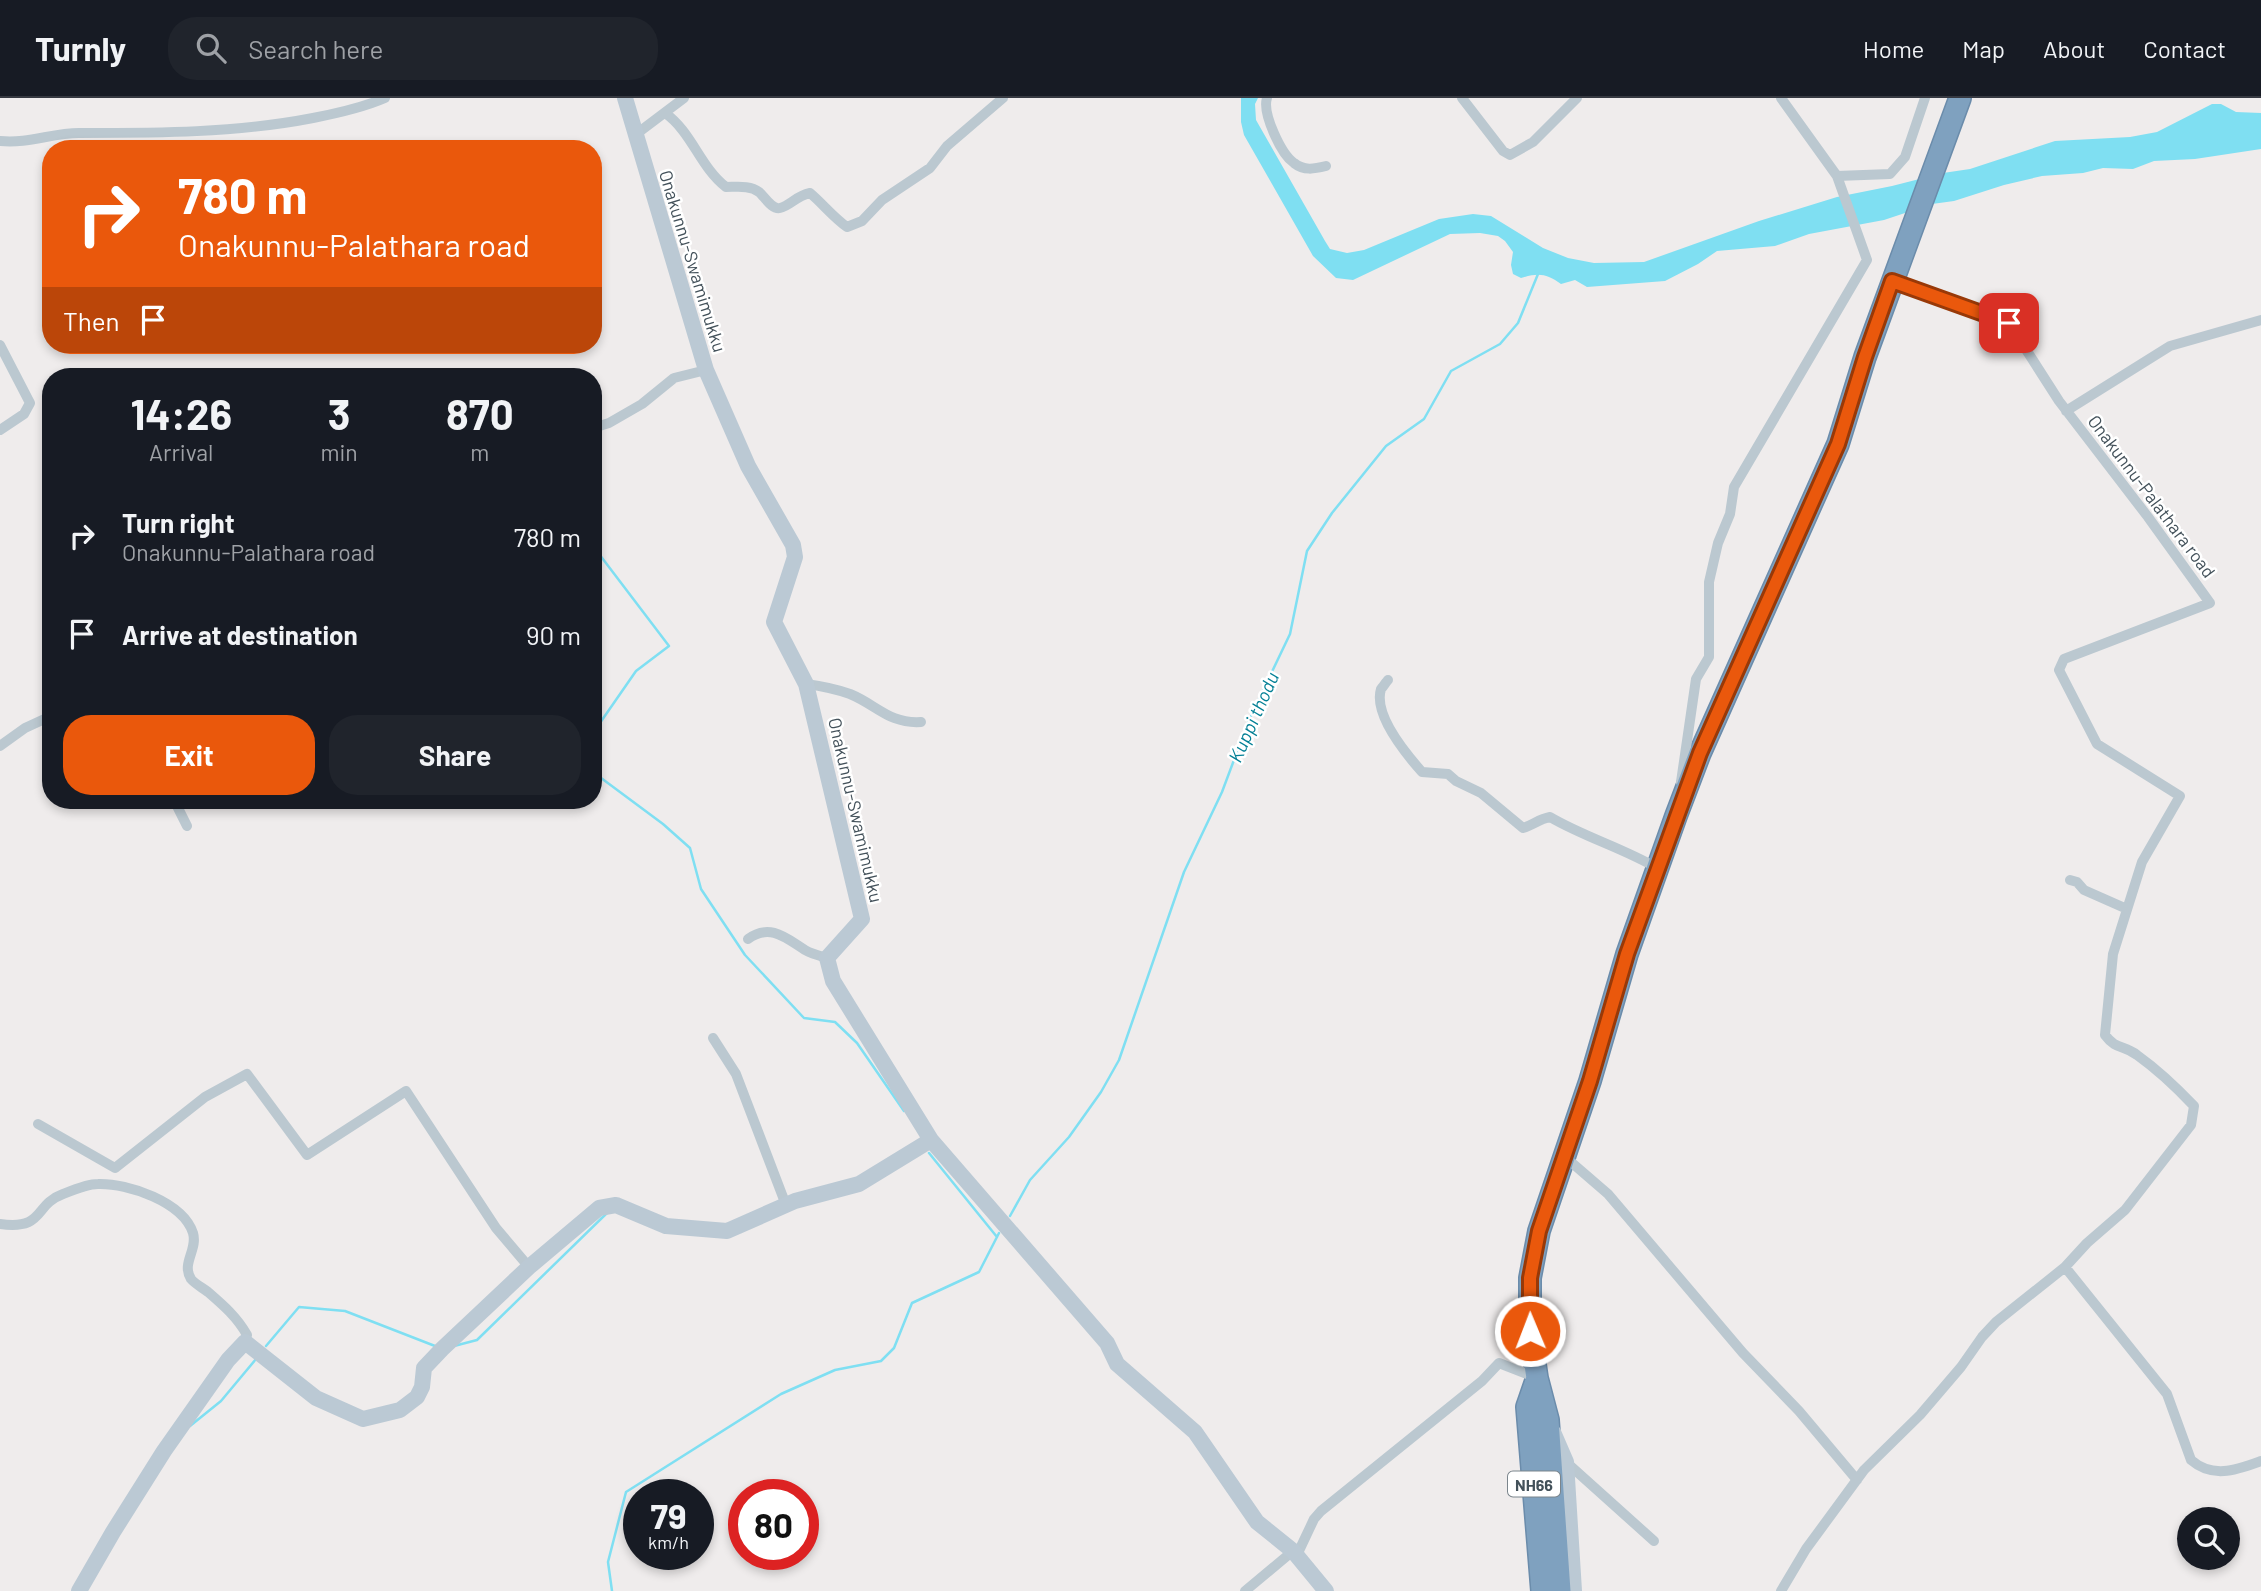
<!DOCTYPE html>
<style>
body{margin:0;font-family:Barlow,sans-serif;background:#20242c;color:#f1f3f6;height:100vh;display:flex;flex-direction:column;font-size:26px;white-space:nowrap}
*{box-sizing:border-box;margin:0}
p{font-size:23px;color:#9ea1a6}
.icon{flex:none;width:38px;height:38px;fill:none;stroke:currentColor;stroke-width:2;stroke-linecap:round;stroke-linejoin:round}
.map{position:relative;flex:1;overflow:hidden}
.drawer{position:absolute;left:42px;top:270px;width:560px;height:441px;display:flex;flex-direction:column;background:#171b24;border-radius:28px;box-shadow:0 4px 10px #0003}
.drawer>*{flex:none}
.guide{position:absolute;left:42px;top:42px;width:560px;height:214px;border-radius:28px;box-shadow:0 4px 10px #0003;background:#ea580c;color:#fff;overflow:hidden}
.buttons{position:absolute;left:2177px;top:1409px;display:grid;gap:14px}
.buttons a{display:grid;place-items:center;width:63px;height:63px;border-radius:50%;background:#171b24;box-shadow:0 4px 10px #0003;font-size:35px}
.speed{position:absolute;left:623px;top:1381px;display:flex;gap:14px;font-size:35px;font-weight:700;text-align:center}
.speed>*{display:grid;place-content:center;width:91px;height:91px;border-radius:50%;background:#171b24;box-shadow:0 4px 10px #0003;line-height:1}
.speed small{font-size:18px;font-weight:400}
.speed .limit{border:10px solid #d22;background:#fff;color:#111}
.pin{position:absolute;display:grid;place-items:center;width:60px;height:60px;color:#fff;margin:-30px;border-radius:14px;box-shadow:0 4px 10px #0006}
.me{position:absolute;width:77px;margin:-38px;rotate:359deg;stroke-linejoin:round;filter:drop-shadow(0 0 5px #0008)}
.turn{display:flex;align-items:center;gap:24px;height:147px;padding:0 21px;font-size:32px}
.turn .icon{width:91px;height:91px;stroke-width:2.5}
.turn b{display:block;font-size:49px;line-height:60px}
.then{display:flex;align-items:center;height:66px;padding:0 21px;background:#0003;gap:14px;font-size:26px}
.eta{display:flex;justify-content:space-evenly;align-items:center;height:119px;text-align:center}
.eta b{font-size:42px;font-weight:700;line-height:49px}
.action{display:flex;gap:14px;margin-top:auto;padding:14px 21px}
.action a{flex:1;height:80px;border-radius:28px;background:#ea580c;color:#fff;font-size:28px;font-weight:700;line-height:80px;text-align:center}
.action a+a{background:#20242c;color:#f1f3f6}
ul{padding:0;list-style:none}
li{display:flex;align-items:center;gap:21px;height:98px;padding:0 21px}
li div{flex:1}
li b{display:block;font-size:26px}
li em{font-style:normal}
header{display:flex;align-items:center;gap:42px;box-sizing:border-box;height:98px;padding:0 35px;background:#171b24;border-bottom:2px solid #363941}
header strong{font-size:33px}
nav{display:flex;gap:38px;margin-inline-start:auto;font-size:24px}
.search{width:490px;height:63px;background:#20242c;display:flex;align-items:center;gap:18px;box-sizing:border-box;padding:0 24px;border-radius:28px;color:#9ea1a6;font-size:26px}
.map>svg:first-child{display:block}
.water{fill:#7fdff2}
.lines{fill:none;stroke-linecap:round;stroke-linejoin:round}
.stream{stroke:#7fdff2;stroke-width:2.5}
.highway-casing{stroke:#6b8cab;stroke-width:24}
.street{stroke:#bbc8d0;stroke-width:10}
.secondary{stroke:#bbc9d4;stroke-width:16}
.highway{stroke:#7fa1bf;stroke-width:21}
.route-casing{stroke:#983908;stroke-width:18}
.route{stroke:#ea580c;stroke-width:12}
.labels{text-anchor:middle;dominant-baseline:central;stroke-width:5;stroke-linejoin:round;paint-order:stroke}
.shield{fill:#fff;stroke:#7b858c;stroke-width:2}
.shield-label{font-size:16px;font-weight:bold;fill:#43515a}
.street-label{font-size:18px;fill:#43515a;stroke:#fff}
.water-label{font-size:19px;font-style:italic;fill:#048096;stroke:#fff}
</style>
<header>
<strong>Turnly</strong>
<div class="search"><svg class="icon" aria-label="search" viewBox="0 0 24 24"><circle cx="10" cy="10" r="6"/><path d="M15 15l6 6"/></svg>Search here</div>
<nav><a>Home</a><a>Map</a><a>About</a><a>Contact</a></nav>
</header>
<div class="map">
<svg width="2261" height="1493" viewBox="0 0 2261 1493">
<rect width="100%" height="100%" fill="#efecec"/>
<path class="water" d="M1241 0H1258L1255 6 1256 22 1325 143 1330 151 1347 155 1364 152 1439 121 1473 116 1491 118 1543 150 1568 160 1594 165 1644 164 1759 123 1837 99 1892 88 1943 75 1970 71 2055 43 2130 39 2157 34 2212 6H2221L2236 14 2261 15V51L2195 61 2154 63 2133 71 2103 70 2083 75 2042 78 2004 87 1954 103 1932 106 1884 122 1809 136 1775 148 1717 153 1698 166 1665 183 1587 189 1575 182 1561 186C1546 175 1538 175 1521 180L1513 176 1511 167 1513 154 1505 143 1498 138 1480 135 1450 136 1353 182 1336 180 1313 158 1244 37 1241 24Z"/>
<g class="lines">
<path class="stream" d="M593 448 669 548 636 573 593 635
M593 674 663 726 690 750 701 791 745 857 804 920 835 924 857 945 904 1013
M929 1055 997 1139
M1010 1118 1030 1082 1069 1039 1101 994 1119 962 1184 774 1222 694 1249 622 1290 536 1307 453 1332 415 1386 348 1424 321 1451 273 1500 246 1518 225 1538 176
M266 1248 299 1209 345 1213 435 1248
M454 1248 477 1242 608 1114
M190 1328 221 1303 256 1261
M612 1493 608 1464 626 1394 781 1296 835 1272 881 1263 894 1250 912 1205 979 1174 999 1135"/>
<defs>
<path id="highway" d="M1537 1280 1527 1309 1542 1493
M1560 1493 1548 1322 1537 1280 1530 1233V1180L1539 1133 1590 983 1627 856 1676 718 1700 655 1838 346 1865 259 1960 0"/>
</defs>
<use href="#highway" class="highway-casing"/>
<path class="street" d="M1267 0C1262 15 1281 56 1294 65 1304 73 1314 71 1326 68
M1462 0 1503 53 1510 57 1533 44 1577 0
M665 15C692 34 700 69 726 89 737 89 750 87 759 94 764 98 772 112 780 110 791 107 796 98 810 95 823 106 833 119 847 129L862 123 882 102 930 70 947 48 1003 0
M635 37 684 0
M0 43C28 46 52 35 79 35 158 35 236 35 313 20 339 15 362 10 385 0
M1837 78 1890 76 1905 59 1925 0
M0 247 30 305 24 316 0 332
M2066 313 2170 248 2261 222
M593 330 609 325 642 306 674 280 706 272
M1388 582C1387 583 1382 590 1381 591 1373 617 1406 656 1422 674L1448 676 1456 683 1481 695 1523 730C1533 727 1539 721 1550 719 1584 739 1623 750 1657 770
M806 586C821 588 836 591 850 596 877 607 889 626 921 624
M0 648 25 630 51 618
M1681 684 1696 581 1709 559V484L1718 445 1730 416 1734 389 1867 162 1837 78 1781 0
M174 702 187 728
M2070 782 2077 784 2084 792 2127 811
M748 841C770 825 786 840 805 852 812 856 820 858 827 860
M713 940 736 976 786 1107
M38 1026 115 1070 205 999 247 976 307 1057 406 993 496 1130 529 1169
M1564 1058 1608 1096 1743 1255 1799 1313 1857 1382
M0 1126C46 1132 33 1107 63 1096 73 1092 87 1086 98 1086 128 1085 183 1104 193 1135 198 1152 181 1165 191 1181 195 1186 203 1190 208 1194 223 1207 237 1219 247 1237L245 1244
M2065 1169 2167 1296 2191 1362C2213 1381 2236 1372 2261 1363
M1566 1364 1654 1443
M1297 1457 1314 1421 1321 1413 1482 1283 1499 1265 1537 1280
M1245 1493 1293 1453
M1781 1493 1806 1451 1864 1372 1920 1317 1961 1269 1982 1239 1996 1224 2065 1169 2087 1145 2125 1112 2191 1027 2194 1008C2176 989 2158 972 2137 957 2124 947 2116 952 2105 937L2113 856 2142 764 2180 698 2097 646 2059 572 2064 561 2210 505 2148 419 2059 303 2009 225 1892 183"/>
<path class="secondary" d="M625 0 706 272 748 368 793 447 795 459 774 524 806 586 862 821 827 860 833 883 931 1042 1107 1245 1117 1266 1195 1334 1257 1424 1293 1453 1326 1493
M1553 1334 1566 1364 1574 1493
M79 1493 113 1434 164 1353 228 1262 245 1244 316 1300 363 1321 400 1312 417 1299 422 1289 424 1270 442 1251 529 1169 599 1110 616 1107 666 1128 727 1133 795 1103 859 1086 931 1042"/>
<use href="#highway" class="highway"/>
</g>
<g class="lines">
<defs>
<path id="route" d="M1530 1233V1180L1539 1133 1590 983 1627 856 1700 655 1838 346 1865 259 1892 183 2009 225"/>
</defs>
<use href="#route" class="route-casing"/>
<use href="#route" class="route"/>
</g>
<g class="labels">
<rect class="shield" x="1508" y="1373.5" width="52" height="25" rx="5"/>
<g class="shield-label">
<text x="1534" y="1386">NH66</text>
</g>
<g class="street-label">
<text transform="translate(693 163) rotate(73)">Onakunnu-Swamimukku</text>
<text transform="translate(2152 398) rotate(53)">Onakunnu-Palathara road</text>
<text transform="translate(856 712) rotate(77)">Onakunnu-Swamimukku</text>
</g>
<g class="water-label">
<text transform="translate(1253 619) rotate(-66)">Kuppi thodu</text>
</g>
</g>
</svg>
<div class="buttons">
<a><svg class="icon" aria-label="search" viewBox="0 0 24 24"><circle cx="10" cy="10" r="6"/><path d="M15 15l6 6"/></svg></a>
</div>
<div class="speed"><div>79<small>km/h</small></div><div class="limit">80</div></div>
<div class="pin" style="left:2009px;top:225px;background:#d93025"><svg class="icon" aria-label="arrive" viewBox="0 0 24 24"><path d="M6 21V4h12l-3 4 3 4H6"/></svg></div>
<svg class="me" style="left:1530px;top:1233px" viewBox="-20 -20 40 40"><circle r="17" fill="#ea580c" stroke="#fff" stroke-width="3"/><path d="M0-11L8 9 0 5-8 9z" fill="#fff"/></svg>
<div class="guide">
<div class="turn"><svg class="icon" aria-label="right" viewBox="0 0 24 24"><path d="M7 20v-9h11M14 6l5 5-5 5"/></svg><div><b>780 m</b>Onakunnu-Palathara road</div></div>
<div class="then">Then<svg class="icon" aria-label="arrive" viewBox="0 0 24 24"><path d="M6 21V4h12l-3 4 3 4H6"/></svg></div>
</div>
<section class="drawer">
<div class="eta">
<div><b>14:26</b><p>Arrival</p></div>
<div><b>3</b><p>min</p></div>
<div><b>870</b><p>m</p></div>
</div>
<ul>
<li><svg class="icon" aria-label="right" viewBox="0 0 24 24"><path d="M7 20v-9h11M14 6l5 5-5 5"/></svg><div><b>Turn right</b><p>Onakunnu-Palathara road</p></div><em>780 m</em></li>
<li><svg class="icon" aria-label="arrive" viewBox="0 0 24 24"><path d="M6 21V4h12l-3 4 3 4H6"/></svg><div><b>Arrive at destination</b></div><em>90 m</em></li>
</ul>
<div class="action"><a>Exit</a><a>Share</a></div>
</section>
</div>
